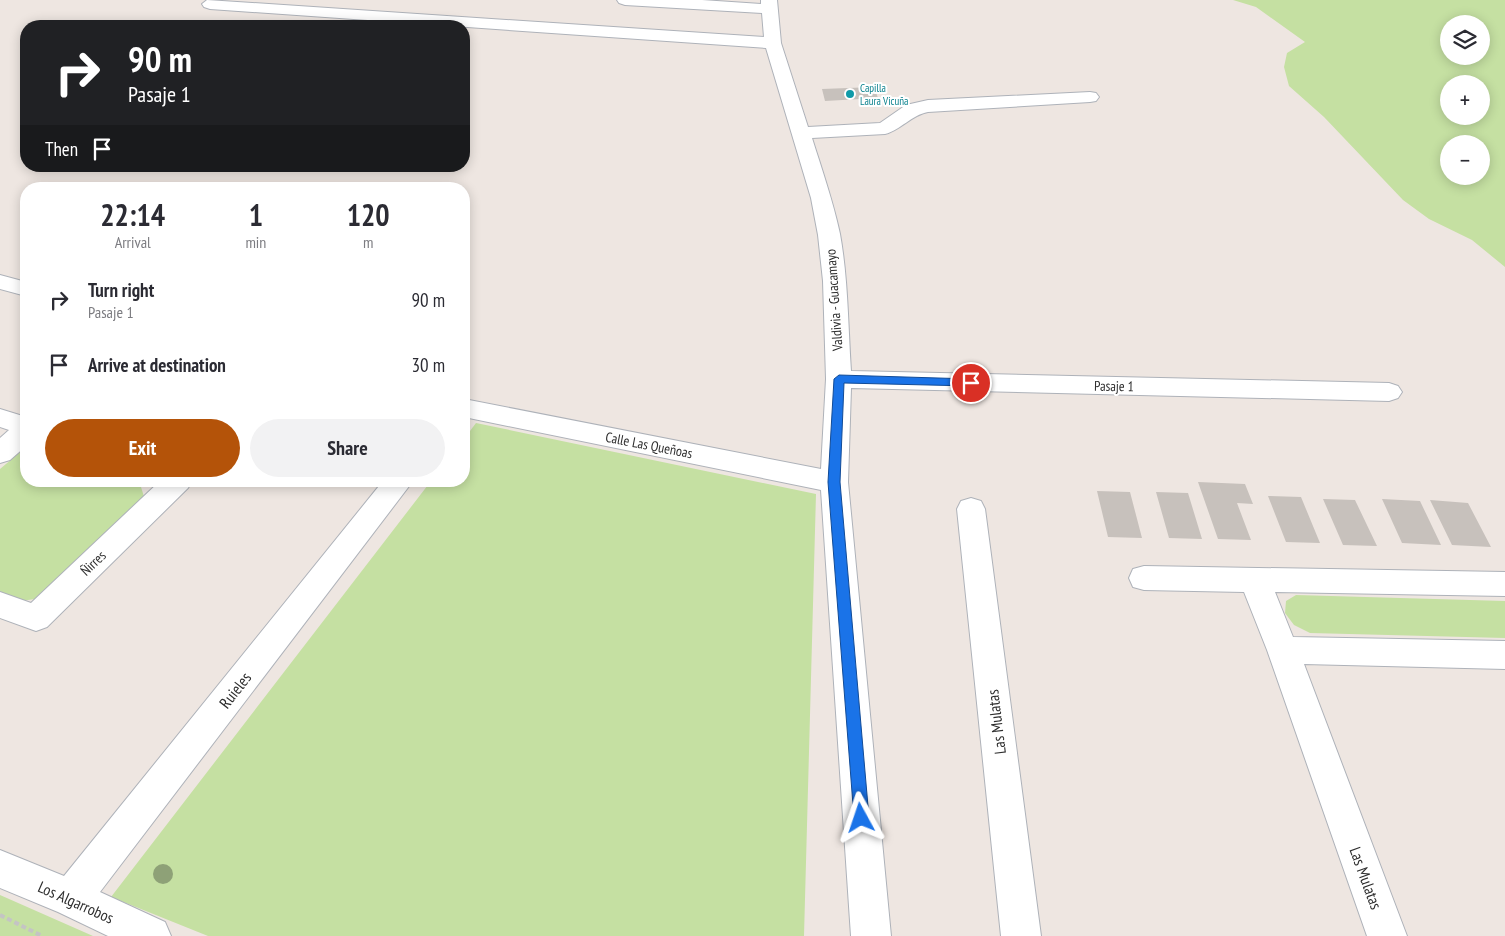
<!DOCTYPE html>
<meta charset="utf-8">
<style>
body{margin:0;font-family:"PT Sans Narrow",sans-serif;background:#f2f2f3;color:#2b2b33;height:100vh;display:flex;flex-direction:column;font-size:19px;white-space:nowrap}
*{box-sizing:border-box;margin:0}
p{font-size:16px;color:#7c7c81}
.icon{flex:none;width:28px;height:28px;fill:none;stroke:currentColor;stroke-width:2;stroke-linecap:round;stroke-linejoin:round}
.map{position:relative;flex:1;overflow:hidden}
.side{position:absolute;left:20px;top:182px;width:450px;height:305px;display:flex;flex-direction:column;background:#fff;border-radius:20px;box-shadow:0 2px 12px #0003}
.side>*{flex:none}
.top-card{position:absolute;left:20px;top:20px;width:450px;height:152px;border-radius:20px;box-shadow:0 2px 12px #0003;background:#202124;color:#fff;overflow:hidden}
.fabs{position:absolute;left:1440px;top:15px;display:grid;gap:10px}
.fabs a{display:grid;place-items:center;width:50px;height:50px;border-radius:50%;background:#fff;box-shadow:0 2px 12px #0003;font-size:25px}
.pin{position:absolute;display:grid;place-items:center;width:42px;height:42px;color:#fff;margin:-21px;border:2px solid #fff;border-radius:50%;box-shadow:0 1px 5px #0007}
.me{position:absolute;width:55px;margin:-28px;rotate:355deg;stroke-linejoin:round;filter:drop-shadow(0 0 4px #0008)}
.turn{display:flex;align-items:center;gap:18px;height:105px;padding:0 25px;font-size:22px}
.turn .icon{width:65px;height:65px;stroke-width:2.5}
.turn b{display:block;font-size:35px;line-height:42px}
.then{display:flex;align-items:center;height:48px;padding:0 25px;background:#0003;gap:10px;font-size:19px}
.eta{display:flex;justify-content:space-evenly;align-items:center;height:85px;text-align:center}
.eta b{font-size:30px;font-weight:700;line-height:35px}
.action{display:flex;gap:10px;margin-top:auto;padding:10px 25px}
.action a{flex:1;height:58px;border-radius:30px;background:#b45309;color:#fff;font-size:20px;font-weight:700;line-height:58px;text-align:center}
.action a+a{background:#f2f2f3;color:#2b2b33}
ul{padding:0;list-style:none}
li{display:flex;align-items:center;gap:15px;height:65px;padding:0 25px}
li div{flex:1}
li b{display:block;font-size:19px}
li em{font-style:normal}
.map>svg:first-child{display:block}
.green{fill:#c5e0a2;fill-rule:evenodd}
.building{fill:#c7c1bc}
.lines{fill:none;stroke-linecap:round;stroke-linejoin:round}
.minor-casing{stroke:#aeb2b9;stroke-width:2}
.path{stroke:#c4c4c4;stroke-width:4;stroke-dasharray:5 3;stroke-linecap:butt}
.minor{fill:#fff;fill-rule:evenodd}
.tree{fill:#8ea177}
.route{fill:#1a73e8;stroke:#114b97}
.culture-dot{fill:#0f9aa8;stroke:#fff;stroke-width:2}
.labels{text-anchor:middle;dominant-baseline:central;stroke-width:4;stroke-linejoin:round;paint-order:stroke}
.far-culture-label{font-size:11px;fill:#0d838f;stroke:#fff;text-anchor:start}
.street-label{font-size:14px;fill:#2e2e2e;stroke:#fff}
.near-street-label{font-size:16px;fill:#2e2e2e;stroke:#fff}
</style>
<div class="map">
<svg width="1505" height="936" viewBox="0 0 1505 936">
<rect width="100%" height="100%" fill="#eee6e1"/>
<path class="green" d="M1233 0H1505V267L1472 240 1429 219 1403 200 1324 117 1289 86 1284 67 1287 53 1305 42 1256 7ZM1449 24H1481V56H1449ZM1449 84H1481V116H1449ZM1449 144H1481V176H1449Z
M476 423 816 494 804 936H208L111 897 431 481H464V439Z
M26 452V481H124L141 487 145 500 42 598 21 601 0 593V469L19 453Z
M1296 595 1505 601V638L1310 633 1294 625 1285 613 1286 601Z
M0 895 93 936H0Z"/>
<path class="building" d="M874 87 878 98 825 101 822 89Z
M1198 482 1245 484 1253 504 1237 503 1251 540 1218 539Z
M1097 491 1130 492 1142 538 1108 537Z
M1156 492 1188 493 1202 539 1169 538Z
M1268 496 1301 497 1320 543 1286 542Z
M1323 499 1355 500 1377 546 1343 545Z
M1382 499 1420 501 1441 545 1402 543Z
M1430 500 1468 503 1491 547 1452 545Z"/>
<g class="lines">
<defs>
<path id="minor" d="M207 0 764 37 762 13 625 5 619 3 617 0H702L761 4V0H777L781 43 808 127 880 123 906 105 928 100 1090 92 1096 93 1099 97 1096 101 1090 102 928 112C911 115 901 130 885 134L812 138C822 170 833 201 840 234 848 278 848 325 851 371L1389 383 1398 386 1402 392 1398 398 1389 401 851 388 848 482 891 936H851L821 490 464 417V399L821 469 826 379 823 281 818 235 811 198 766 48 210 9 204 7 202 4Z
M0 275 26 282V296L0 289Z
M0 409 26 417V446L10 460 0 463V438L9 430 0 427Z
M160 481H192L188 488 47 627 36 631 0 618V592L31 603Z
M383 481H413L100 892 165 922 171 936H108L58 912 0 888V850L64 876Z
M971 498 981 501 985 509 1041 936H1001L957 509 961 501Z
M1144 566 1505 572V596L1275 592 1293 637 1505 641V669L1304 664 1407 936H1367L1267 650 1244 592 1144 590 1133 587 1129 578 1133 569Z"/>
</defs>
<use href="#minor" class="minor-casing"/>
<path class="path" d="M0 915 42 936"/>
<use href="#minor" class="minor"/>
</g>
<circle class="tree" cx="163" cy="874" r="10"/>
<path class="route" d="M839 375 971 379 977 383 971 386 844 383 840 482 869 818 866 823 861 825 856 823 854 818 828 482 834 379Z"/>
<circle class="culture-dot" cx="850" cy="94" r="5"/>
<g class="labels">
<g class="far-culture-label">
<text x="860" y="88">Capilla<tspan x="860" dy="13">Laura Vicuña</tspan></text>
</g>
<g class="street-label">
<text transform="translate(834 300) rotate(-94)">Valdivia - Guacamayo</text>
<text transform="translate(1114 386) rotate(1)">Pasaje 1</text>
<text transform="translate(649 445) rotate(11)">Calle Las Queñoas</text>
<text transform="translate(93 563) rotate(-44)">Ñirres</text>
</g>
<g class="near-street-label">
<text transform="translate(235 690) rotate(-52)">Ruieles</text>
<text transform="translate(996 722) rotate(-97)">Las Mulatas</text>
<text transform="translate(1366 878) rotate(70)">Las Mulatas</text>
<text transform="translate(76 902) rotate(24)">Los Algarrobos</text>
</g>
</g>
</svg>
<div class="fabs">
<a><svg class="icon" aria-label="layers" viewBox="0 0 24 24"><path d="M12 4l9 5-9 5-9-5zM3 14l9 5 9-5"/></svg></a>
<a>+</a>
<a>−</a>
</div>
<div class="pin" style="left:971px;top:383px;background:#d93025"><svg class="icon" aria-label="arrive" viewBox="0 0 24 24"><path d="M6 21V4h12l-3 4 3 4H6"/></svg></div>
<svg class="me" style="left:861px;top:818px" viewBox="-20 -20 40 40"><path d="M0-17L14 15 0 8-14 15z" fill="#1a73e8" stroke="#fff" stroke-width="4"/></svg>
<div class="top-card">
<div class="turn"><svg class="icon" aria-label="right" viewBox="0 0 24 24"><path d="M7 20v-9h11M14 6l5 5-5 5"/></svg><div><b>90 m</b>Pasaje 1</div></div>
<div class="then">Then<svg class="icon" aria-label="arrive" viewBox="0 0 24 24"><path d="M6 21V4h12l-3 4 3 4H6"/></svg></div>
</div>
<section class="side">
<div class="eta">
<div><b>22:14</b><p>Arrival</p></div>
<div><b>1</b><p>min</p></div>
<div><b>120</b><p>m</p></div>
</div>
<ul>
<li><svg class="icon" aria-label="right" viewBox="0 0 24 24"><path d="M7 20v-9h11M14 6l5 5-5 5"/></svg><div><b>Turn right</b><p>Pasaje 1</p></div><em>90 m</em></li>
<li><svg class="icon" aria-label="arrive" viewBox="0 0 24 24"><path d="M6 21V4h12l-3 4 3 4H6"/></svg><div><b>Arrive at destination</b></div><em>30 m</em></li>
</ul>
<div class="action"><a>Exit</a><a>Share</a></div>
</section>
</div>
